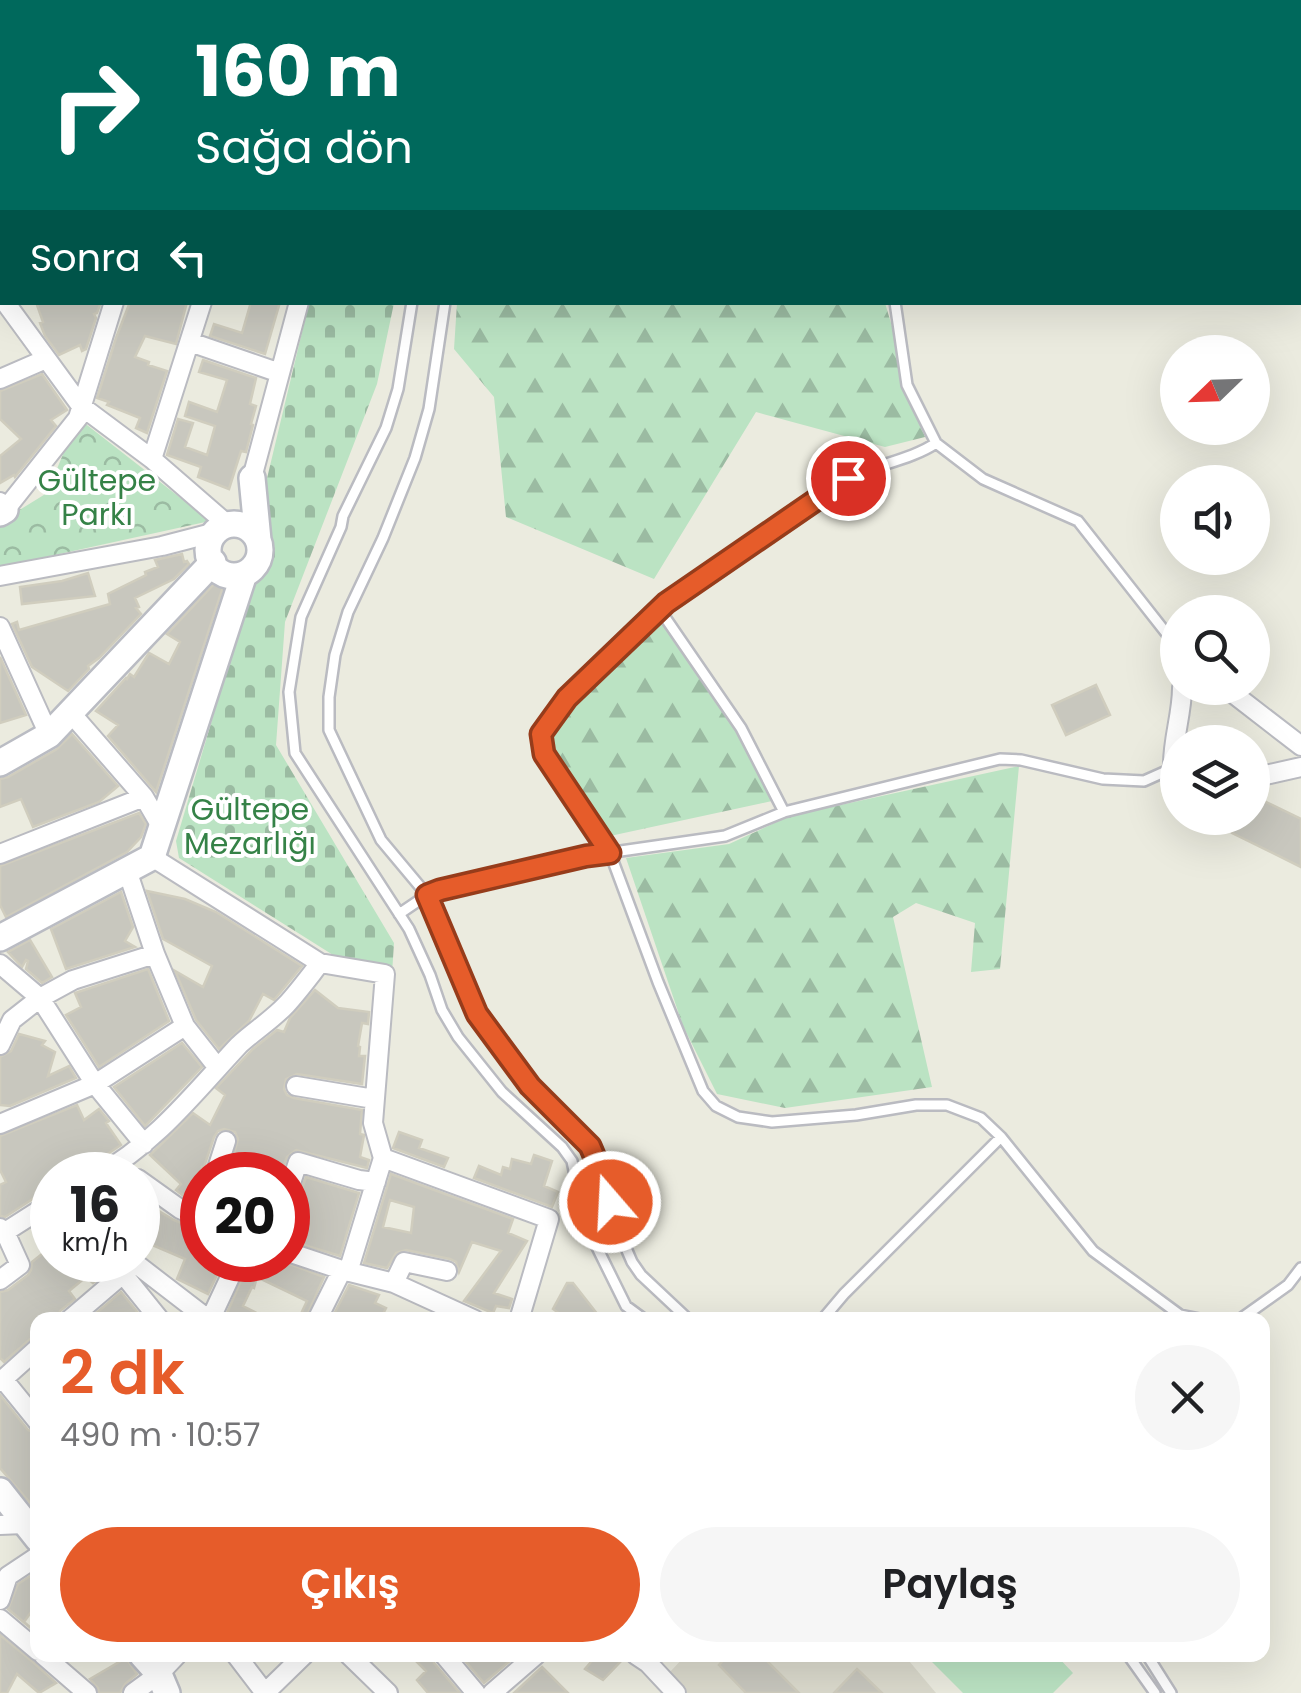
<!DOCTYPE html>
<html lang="tr">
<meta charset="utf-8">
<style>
body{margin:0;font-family:Poppins,sans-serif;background:#f6f6f6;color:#202124;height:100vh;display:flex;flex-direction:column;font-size:38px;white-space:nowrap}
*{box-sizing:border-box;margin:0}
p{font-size:32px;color:#757577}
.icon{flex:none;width:55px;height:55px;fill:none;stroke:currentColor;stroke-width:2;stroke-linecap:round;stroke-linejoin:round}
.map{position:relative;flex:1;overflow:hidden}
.drawer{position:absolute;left:30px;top:1312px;width:1240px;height:350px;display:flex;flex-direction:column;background:#fff;border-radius:20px;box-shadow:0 10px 40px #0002}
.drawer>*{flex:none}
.guide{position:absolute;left:0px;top:0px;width:1302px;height:305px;box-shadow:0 10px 40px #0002;background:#00695c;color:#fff;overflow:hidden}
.needle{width:65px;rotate:247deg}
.controls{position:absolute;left:1160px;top:335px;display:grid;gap:20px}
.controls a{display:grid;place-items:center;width:110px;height:110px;border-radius:50%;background:#fff;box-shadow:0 10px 40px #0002;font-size:50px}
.speed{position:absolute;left:30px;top:1152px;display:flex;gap:20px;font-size:50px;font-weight:700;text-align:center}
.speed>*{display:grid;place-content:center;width:130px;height:130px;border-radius:50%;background:#fff;box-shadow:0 10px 40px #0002;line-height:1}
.speed small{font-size:25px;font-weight:400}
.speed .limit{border:15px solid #d22;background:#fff;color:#111}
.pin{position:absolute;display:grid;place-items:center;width:85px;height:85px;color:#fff;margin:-42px;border:5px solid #fff;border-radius:50%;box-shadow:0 2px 10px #0007}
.me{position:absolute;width:110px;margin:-55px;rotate:341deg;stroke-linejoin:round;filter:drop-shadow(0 0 8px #0008)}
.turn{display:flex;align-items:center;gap:35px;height:210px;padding:0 30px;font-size:45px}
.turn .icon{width:130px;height:130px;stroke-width:2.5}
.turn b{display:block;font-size:70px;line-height:85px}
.then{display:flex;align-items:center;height:95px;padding:0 30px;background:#0003;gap:20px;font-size:38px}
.round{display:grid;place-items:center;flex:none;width:105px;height:105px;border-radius:52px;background:#f6f6f6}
.headline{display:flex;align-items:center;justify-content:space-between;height:170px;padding:0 30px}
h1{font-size:60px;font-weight:600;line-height:75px;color:#e65c2a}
.cta{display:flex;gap:20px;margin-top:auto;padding:20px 30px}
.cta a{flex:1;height:115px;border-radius:60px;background:#e65c2a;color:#fff;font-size:40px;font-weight:600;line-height:115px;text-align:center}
.cta a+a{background:#f6f6f6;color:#202124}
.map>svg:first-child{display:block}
.education{fill:#dbdacd}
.forest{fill:url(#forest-firs)}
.cemetery{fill:url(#cemetery-stones)}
.park{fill:url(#park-crowns)}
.pitch{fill:#bbe3c3}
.building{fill:#c8c7be;stroke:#d0cdbe;stroke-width:2.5;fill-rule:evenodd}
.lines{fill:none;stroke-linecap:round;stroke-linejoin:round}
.lane-casing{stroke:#babbc1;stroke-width:14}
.street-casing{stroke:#babbc1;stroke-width:22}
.secondary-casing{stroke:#babcc3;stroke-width:30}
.lane{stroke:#fff;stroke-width:9}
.street{stroke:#fff;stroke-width:18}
.secondary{stroke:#fff;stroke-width:25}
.route-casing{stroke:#963c1b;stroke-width:25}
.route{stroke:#e65c2a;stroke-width:18}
.labels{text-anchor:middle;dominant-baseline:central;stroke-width:8;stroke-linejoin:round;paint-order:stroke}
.park-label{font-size:30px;fill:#358247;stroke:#fff}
</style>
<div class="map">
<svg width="1301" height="1693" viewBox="0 0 1301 1693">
<defs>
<pattern id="forest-firs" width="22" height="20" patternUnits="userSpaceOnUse" patternTransform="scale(2.5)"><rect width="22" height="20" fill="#bbe3c3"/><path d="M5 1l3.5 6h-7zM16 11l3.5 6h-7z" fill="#9bbba2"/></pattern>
<pattern id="cemetery-stones" width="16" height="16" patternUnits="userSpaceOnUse" patternTransform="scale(2.5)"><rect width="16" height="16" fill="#bbe3c3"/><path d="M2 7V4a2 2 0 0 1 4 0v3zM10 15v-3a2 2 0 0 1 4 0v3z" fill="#9bbba2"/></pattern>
<pattern id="park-crowns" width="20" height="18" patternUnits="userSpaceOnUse" patternTransform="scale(2.5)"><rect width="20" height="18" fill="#bbe3c3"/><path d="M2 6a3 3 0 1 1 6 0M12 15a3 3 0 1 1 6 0" fill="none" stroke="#9bbba2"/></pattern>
</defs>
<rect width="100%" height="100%" fill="#ebebdf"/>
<path class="education" d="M686 1655H904L936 1693H687L669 1673Z"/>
<path class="forest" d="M457 303H885L925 437 885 447 756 412 654 579 506 517 494 397 454 349Z
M658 615 741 734 772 801 610 836 552 746 551 734 560 716Z
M1019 766 1000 969 971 972 975 923 916 903 893 917 932 1087 785 1108 717 1094 683 1026 626 858 729 844 790 816Z"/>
<path class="cemetery" d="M309 303H394L377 384 285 622 276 745 394 943 392 974 341 960 179 858 176 841 265 542 263 495Z"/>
<path class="park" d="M78 418 210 521 0 567V522L47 493Z"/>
<path class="pitch" d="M925 1655H1056L1073 1673 1053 1693H963Z"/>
<path class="building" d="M36 302H101L97 313 94 314 96 318 86 349 82 351 80 345 59 355 45 336 40 323 43 322Z
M130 302H187L176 344 145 336 135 357 149 362 148 365 167 371 147 433 136 428 140 418 107 405 109 402 97 398 116 338Z
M251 302H280L265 354 210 336 214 324 242 333Z
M203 360 256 378 250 404 256 406 251 424 253 425 246 452 241 451 229 489 198 477 201 467 167 455 178 419 193 423 185 447 207 455 215 426 185 416 189 402 217 412 227 380 199 372Z
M42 374 67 410 51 420 56 426 15 477 14 475 0 483V456L21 439 0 419V391Z
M182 554 184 562 187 561 189 564 174 579 135 598 139 607 136 608 141 614 99 658 88 666 89 669 68 691 32 667 12 624 17 622 19 630 110 604 108 594 146 575 145 572 158 567 155 560Z
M88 573 95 596 22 604 20 587 62 581Z
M216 582 224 584 156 792 108 736 118 725 96 711 126 678 127 679 130 674 134 677 149 653 169 664 180 642 167 634Z
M0 657 26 715 0 723Z
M1096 685 1110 715 1066 735 1052 705Z
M72 734 118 786 99 802 33 827 21 799 0 807V779L8 777 57 749Z
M1252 795 1301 819V867L1232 833 1240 818H1252Z
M139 813 146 824 141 837 127 852 6 917 0 905V866Z
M147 891 185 899 216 912 302 966 274 1000 263 994 249 1021 219 1049 196 1020 175 971 203 987 212 966 163 939Z
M121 892 133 927 125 941 135 947 66 969 51 929Z
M30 940 52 977 42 983 26 969 28 961 26 960 22 967 8 952Z
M148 969 169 1021 99 1067 66 1015 81 1007 75 993Z
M315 990 338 1008 369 1012 368 1024 362 1023 358 1046 360 1047 359 1056H365L362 1084 297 1074 286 1079 284 1089 287 1095 294 1098 362 1110 360 1134 364 1135 360 1157 369 1160 367 1168 296 1150 287 1157 280 1175H228L238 1139 235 1132 224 1129 218 1131 214 1137 204 1167H202V1182L195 1184 185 1197 176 1190 181 1184 150 1155 193 1113 210 1125 225 1095 216 1088 253 1049 277 1030 284 1032 290 1018Z
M19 1034 45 1041 42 1045 55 1052 48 1076 69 1066 76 1078 10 1106 0 1105V1057L11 1051Z
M182 1043 202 1067 145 1126 114 1087Z
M77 1105 84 1120 99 1109 109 1121 106 1123 121 1145 91 1165 86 1175H52V1190L45 1191 5 1217 0 1216V1185L6 1182 0 1170V1136Z
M399 1132 422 1140 419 1148 448 1158 444 1167 393 1148Z
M534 1155 552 1161 544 1186 558 1192 552 1207 474 1178 479 1166 501 1175 503 1167 510 1169 512 1159 531 1164Z
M391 1174 513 1219 508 1233 527 1241 494 1293 512 1299 509 1308 496 1306 493 1313 464 1301 501 1251 472 1242 459 1272 456 1262 450 1259 406 1250 396 1253 387 1268 364 1263ZM390 1200 414 1207 411 1233 383 1227Z
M306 1177 359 1193 340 1256 288 1240V1208L289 1204 295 1202 299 1197Z
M138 1195 147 1204 174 1220 202 1231V1260H224L208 1294 177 1279 185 1259 138 1239Z
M52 1246V1260H116L113 1266 93 1283 86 1277 69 1291 75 1299 60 1311 57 1320H38V1336L30 1339 4 1362 0 1358V1292L8 1290 28 1275 31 1270 32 1262Z
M250 1260H279L324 1277 305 1320H298L307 1301 257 1277 254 1288 252 1287 243 1306 270 1320H224Z
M567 1283H573L602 1320H568L553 1309Z
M349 1285 379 1295 375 1303 386 1308 380 1320H331Z
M121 1292 144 1320H88Z
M0 1395 28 1430 38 1434V1498L31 1504 0 1468Z
M38 1571V1602L24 1622 38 1634 8 1609 18 1584Z
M0 1635 33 1662 56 1683 39 1693 17 1674 7 1693H0Z
M410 1655H432L434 1663 460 1693H428L417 1680 426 1671Z
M460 1655H517L484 1683Z
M597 1655H624V1658L603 1680 585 1669Z
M728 1655H761L799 1693H746L719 1665Z
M126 1658 137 1674 125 1684 120 1693H99L98 1688 90 1679Z
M542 1667 568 1693H514Z
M857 1669 882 1693H834Z"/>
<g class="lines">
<defs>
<path id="lane" d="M504 2 505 0
M540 2 541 0
M911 2V0
M412 302 398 389 386 428 343 516 341 527 301 617 289 692 295 753 409 929 430 975 442 1010 458 1037 502 1092 562 1147 572 1161 585 1223 626 1306 645 1320
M445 302 429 409 415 458 383 538 348 612 335 655 329 697V730L381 840 427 895 477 1013 531 1086 590 1146 604 1179 616 1225 632 1262 641 1275 689 1320
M895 302 907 385 936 443 983 479 1078 521 1178 648
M936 443C913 459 875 465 848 478L666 603 567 698 541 734 544 753 610 853 658 982 703 1091 716 1106 738 1117 772 1122 856 1115 916 1105H947L981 1118 1001 1137 1093 1251 1180 1315 1205 1320
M660 610 741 728 784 812
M399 914 427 895 440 890 586 856 725 836 784 812 1000 759 1021 760 1103 779 1144 781 1173 768
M822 1320 844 1294 1001 1137
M1239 1320 1288 1285 1301 1268
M1128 1655 1155 1693
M1147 1655 1171 1693"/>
<path id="street" d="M147 2 149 0
M178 2 179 0
M288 2 289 0
M400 2 401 0
M0 92 2 90
M0 192 2 191
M0 236 2 243
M0 290 2 289
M5 302 81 406 152 459 228 525
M190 342 280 373
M0 379 46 359
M152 459 202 302
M252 478 299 302
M0 502 5 510 78 418 114 302
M0 576 162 546 216 532
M0 627 49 735
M1226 688 1301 746
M70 712 144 797
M1178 772 1173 768C1172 741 1182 715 1182 688
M1252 778 1301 767
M0 854 144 797 162 828
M127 870 155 954 185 1026 218 1068
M320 963 385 974 373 1123 383 1158 549 1219 519 1320
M0 964 40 998 95 1084 144 1144
M0 1045 12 1020 40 998 73 980 155 954
M296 1086 374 1099
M0 1124 95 1084 185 1026
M98 1175C156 1143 195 1092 239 1045 254 1031 272 1020 286 1005 298 992 309 977 320 963L152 857
M215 1175 226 1141
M138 1179 180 1209 202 1219
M288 1192 298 1162 359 1180 376 1182
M190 1214 202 1194
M0 1228 5 1232 20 1265 0 1280
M5 1232 52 1202
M288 1252 342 1270 394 1283 475 1320
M131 1260 209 1320
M348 1272 383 1158
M123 1274 160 1320
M394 1283 404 1262 447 1271
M69 1320 123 1274 130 1260
M210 1320 238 1260
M317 1320 342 1270
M3 1379 38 1422
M0 1382 38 1348
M0 1525 24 1524
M0 1600 8 1576 38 1556
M0 1619 38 1651
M43 1655 87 1693
M236 1655 265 1693
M349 1655 388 1693
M444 1655 476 1693
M636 1655 648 1663 676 1693
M133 1693 159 1674 177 1655
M265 1693 304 1655
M492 1693 536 1655"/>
<path id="secondary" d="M252 478 258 540
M0 513 5 510
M208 550a26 26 0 1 1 52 0a26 26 0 1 1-52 0Z
M0 763 49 735 213 562
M0 938 152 857 244 574
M0 1491 38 1539
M142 1655 159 1674 167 1693"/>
</defs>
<use href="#lane" class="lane-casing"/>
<use href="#street" class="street-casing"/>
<use href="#secondary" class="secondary-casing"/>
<use href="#lane" class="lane"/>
<use href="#street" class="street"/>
<use href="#secondary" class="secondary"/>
</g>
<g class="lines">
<defs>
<path id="route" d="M610 1202 604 1179 590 1146 530 1086 477 1014 427 895 440 890 586 856 610 853 544 754 541 734 567 698 666 603 848 478"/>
</defs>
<use href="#route" class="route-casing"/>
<use href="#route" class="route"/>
</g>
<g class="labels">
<g class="park-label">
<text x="97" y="480">Gültepe<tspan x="97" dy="34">Parkı</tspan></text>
<text x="250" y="809">Gültepe<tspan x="250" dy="34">Mezarlığı</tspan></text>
</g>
</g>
</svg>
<div class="controls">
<a><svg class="needle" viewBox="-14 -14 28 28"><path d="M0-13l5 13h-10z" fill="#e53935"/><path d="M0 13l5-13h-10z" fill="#757577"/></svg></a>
<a><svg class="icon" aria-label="sound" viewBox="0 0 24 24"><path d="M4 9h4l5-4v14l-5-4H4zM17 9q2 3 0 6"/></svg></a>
<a><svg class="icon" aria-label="search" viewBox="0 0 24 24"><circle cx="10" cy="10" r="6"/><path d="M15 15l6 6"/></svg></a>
<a><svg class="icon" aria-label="layers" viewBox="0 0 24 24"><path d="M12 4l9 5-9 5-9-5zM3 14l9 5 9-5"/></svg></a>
</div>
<div class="speed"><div>16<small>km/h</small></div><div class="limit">20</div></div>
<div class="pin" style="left:848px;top:478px;background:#d93025"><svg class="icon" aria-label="arrive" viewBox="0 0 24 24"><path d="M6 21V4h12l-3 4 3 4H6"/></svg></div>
<svg class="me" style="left:610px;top:1202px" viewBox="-20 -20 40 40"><circle r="17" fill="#e65c2a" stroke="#fff" stroke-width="3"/><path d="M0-11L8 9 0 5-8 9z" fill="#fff"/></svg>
<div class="guide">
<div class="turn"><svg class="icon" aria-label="right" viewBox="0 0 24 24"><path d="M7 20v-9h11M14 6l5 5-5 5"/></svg><div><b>160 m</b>Sağa dön</div></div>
<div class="then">Sonra<svg class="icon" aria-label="left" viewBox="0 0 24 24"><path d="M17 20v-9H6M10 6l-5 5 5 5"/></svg></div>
</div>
<section class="drawer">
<div class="headline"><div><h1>2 dk</h1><p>490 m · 10:57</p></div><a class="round"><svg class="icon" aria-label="close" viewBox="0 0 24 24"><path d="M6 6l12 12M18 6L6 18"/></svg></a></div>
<div class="cta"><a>Çıkış</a><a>Paylaş</a></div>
</section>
</div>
